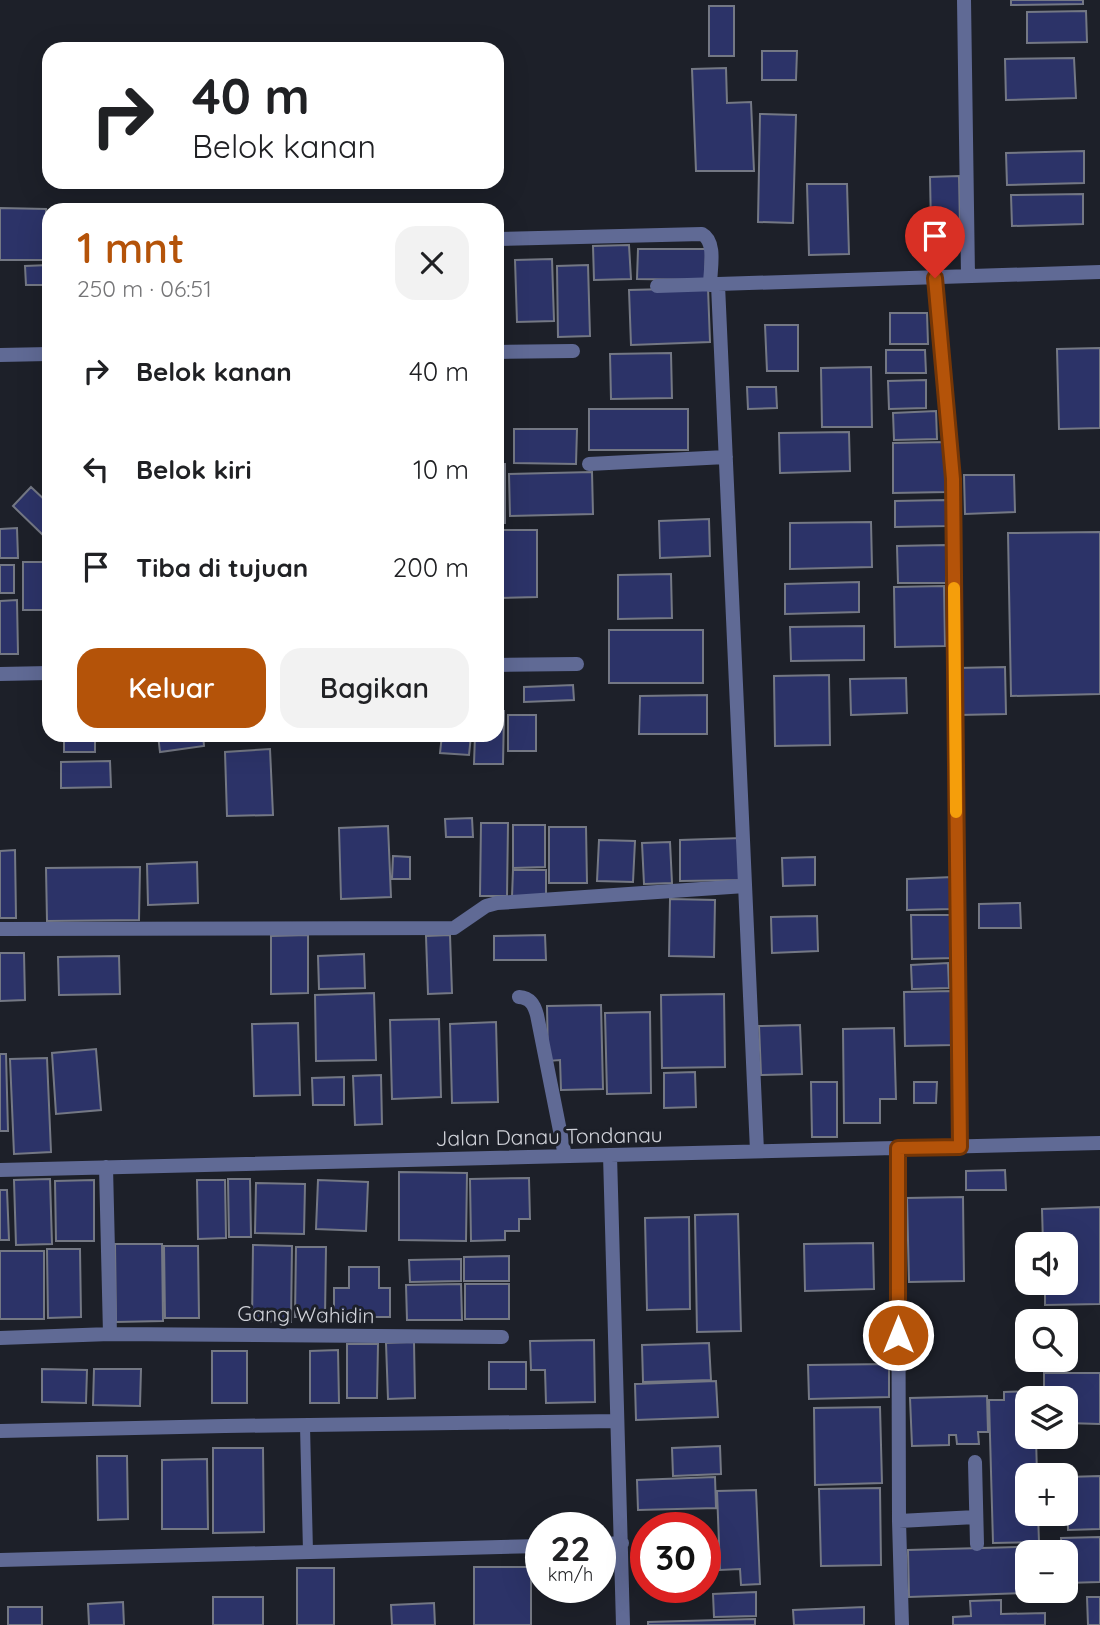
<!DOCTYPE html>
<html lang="id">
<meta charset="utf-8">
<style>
body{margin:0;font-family:Quicksand,sans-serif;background:#f2f2f2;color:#202124;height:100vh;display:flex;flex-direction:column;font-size:26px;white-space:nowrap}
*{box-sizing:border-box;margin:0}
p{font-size:23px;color:#757577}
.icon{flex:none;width:38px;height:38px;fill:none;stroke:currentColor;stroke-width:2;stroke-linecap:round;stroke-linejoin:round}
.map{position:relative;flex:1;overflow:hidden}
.drawer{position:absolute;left:42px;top:203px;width:462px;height:539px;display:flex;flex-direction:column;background:#fff;border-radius:21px;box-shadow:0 7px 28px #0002}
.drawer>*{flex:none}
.banner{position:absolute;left:42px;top:42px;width:462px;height:147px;border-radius:21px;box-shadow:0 7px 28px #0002;background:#fff;color:#202124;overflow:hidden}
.tools{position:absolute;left:1015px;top:1232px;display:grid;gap:14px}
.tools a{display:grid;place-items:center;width:63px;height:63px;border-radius:14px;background:#fff;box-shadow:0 7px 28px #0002;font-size:35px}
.speed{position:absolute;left:525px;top:1512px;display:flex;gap:14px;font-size:35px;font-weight:700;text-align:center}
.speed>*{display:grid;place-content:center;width:91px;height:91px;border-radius:50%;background:#fff;box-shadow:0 7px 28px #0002;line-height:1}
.speed small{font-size:18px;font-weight:400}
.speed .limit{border:10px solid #d22;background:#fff;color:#111}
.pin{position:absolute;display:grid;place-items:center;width:60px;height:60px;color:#fff;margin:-72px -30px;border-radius:50% 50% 50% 0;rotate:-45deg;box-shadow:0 0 7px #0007}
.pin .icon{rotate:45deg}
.me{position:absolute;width:77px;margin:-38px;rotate:0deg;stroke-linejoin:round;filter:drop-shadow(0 0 5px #0008)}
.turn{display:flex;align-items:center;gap:24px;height:147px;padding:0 35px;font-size:32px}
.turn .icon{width:91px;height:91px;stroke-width:2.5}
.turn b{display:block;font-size:49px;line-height:60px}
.round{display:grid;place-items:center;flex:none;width:74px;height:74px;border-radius:21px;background:#f2f2f2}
.overview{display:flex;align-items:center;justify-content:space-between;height:119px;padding:0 35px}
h1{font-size:42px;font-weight:600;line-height:52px;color:#b45309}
.button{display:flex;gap:14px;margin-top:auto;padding:14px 35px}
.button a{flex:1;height:80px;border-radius:21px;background:#b45309;color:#fff;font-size:28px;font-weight:600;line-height:80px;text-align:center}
.button a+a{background:#f2f2f2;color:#202124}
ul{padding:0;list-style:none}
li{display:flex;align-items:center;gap:21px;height:98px;padding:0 35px}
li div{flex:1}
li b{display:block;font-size:26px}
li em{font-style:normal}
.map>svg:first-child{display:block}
.building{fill:#2c3368;stroke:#747884;stroke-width:2}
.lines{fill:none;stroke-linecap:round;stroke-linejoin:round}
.lane{stroke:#606a95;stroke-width:10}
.street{stroke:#606a95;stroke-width:14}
.route-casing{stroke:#753606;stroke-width:18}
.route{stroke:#b45309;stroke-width:12}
.slow{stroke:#f59e0b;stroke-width:12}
.labels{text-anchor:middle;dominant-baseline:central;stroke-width:6;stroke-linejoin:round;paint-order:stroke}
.street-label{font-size:21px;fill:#d0d2d9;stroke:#1d2029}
</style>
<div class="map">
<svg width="1100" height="1625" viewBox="0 0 1100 1625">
<rect width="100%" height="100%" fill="#1d2029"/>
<path class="building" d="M1011 0H1083V4L1011 5Z
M709 6H734V56H709Z
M1086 11 1087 42 1027 43V12Z
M762 51H797L796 80H762Z
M1074 58 1076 98 1006 100 1005 59Z
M726 68 727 103 751 102 754 171H696L692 69Z
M760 114 796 115 793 223 758 222Z
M1084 151V183L1007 185 1006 153Z
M959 176 960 227H931L930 177Z
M807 184H847L849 254 809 255Z
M1083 194V224L1012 226 1011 195Z
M0 208 46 209V260H0Z
M629 245 631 279 594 280 593 246Z
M638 249H706L705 280 637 279Z
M552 259 554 321 517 322 515 260Z
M49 265V285H26L25 266Z
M588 265 590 336 558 337 557 266Z
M708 288 710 342 631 345 629 290Z
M890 313H927L928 344H890Z
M765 325H798V371H767Z
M1100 348V428L1059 429 1057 349Z
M886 350H925L926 373H886Z
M671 353 672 398 611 399 610 354Z
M871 367 872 427H822L821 368Z
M926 380V408L889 409 888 381Z
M747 387H776L777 408 748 409Z
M589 409H688V450H589Z
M936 411 937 439 894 440 893 413Z
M514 429H577L576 464 514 463Z
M849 432 850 471 780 473 779 433Z
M946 442 947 492 893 493V443Z
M497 464H505V523H497Z
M592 472 593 514 510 516 509 474Z
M964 475H1014L1015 512 965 514Z
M31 487 49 504V531L44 536 13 506Z
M947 500 948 526 895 527V501Z
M709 519 710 556 660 558 659 521Z
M871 522 872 567 790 569V523Z
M17 528 18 558H0V529Z
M497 530H537V597L497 598Z
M1100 532V694L1011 696 1008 533Z
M946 545V583H898L897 546Z
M23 562H49V610H23Z
M0 565H14V593H0Z
M671 574 672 618 618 619V575Z
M859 582V612L785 614V584Z
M944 586 945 646 895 647 894 587Z
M17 600 18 654H0V601Z
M864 626V660L791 661 790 627Z
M609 630H703V683H609Z
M1005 667 1006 714 959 715 958 668Z
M829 675 830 745 775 746 774 676Z
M906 678 907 713 851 715 850 679Z
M573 685 574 700 524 702V687Z
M707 695V734H639L640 696Z
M497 711H504L503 764H474L475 735H497Z
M508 715H536V751H508Z
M64 735H95V752H64Z
M158 735H203L204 746 160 752Z
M442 735H471L469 755 440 753Z
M270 749 273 815 227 816 225 752Z
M110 761 111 787 61 788V762Z
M472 818 473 837H446L445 819Z
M481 823H508L507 896H480Z
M513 825H545V867L513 868Z
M388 826 391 897 341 899 339 828Z
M549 827H586L587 883H549Z
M742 838 743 880 680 881V840Z
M599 840 635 841 633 882 597 881Z
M670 842 672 883 644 884 642 843Z
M15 850 16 918H0V851Z
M393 856 410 857V879H392Z
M815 857V885L783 886 782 858Z
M197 862 198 903 148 905 147 864Z
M140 867 139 920 47 921 46 868Z
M513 870H546V898L512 897Z
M952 877 953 909 907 910V879Z
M670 899 715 900 714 957 669 956Z
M1020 903 1021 928H979V904Z
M911 915H953L954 958 912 959Z
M817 916 818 951 772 953 771 917Z
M308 935V993L271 994V936Z
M450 935 452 993 428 994 426 936Z
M545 935 546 960H494V936Z
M0 953H24L25 1000 0 1001Z
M364 954 365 988 319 989 318 956Z
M119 956 120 994 59 995 58 957Z
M948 963 949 988 912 989 911 965Z
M952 991 953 1045 905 1046 904 992Z
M374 993 376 1060 316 1061 315 995Z
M724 994 725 1067 662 1068 661 995Z
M601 1005 603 1089 561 1090 560 1060 548 1061 547 1006Z
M650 1012 651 1093 607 1094 605 1013Z
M439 1019 441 1097 392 1099 390 1020Z
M496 1022 498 1102 452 1103 450 1024Z
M298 1023 300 1095 254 1096 252 1024Z
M800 1025 802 1074 761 1075 759 1026Z
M894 1028 896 1099H880V1123H844L843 1029Z
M96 1049 101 1110 56 1114 52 1053Z
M0 1054H6L8 1131H0Z
M47 1058 51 1152 14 1154 10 1059Z
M695 1072 696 1107 664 1108V1073Z
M381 1075 382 1124 355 1125 353 1076Z
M344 1077V1105H313L312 1078Z
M811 1082H837V1137H812Z
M914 1082H937L936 1103H914Z
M1005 1170 1006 1190H966V1171Z
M399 1172 467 1173 466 1241 399 1240Z
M529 1178 530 1219H519V1231H505V1240L471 1241 470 1179Z
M50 1179 52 1244 16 1245 14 1180Z
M228 1179H250L251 1237H229Z
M94 1180V1241H56L55 1181Z
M197 1180H225L226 1238 198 1239Z
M318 1180 368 1182 366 1231 316 1229Z
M256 1183 305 1184 304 1234 255 1233Z
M0 1190H7L9 1240H0Z
M963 1197 964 1281 909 1282 907 1198Z
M1100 1207V1304L1045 1305V1283H1066V1244H1043L1042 1209Z
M738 1214 741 1331 697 1332 695 1215Z
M689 1217 690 1309 647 1310 645 1218Z
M873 1243 874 1289 805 1291 804 1244Z
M115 1244H162L163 1321 116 1322Z
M253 1245 292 1246 291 1322 252 1321Z
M164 1246H198L199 1318H165Z
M296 1247H326L325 1317H295Z
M47 1249H80L81 1317 48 1318Z
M0 1251H44V1319H0Z
M509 1256V1281H464V1257Z
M461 1259V1281L410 1282 409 1260Z
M349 1267H379V1288H390V1317H334V1288H349Z
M461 1284 462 1320H407L406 1285Z
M465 1284H509V1319H465Z
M594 1340 595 1402 546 1403 545 1370H531L530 1341Z
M414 1342 415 1398 388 1399 386 1343Z
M709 1343 711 1380 643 1382 642 1345Z
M347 1344H378L377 1398H347Z
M338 1350 339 1403H310V1351Z
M212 1351H247V1403H212Z
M489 1362H526V1389H489Z
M889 1364V1397L809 1399 808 1365Z
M42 1369 87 1370 86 1403 42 1402Z
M94 1369H141L140 1406 93 1405Z
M1044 1373H1100V1424L1066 1423V1398H1044Z
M716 1381 718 1417 636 1420 635 1384Z
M1038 1391 1039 1398H1027V1437H1036L1037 1475H1027V1514H1038L1039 1542 993 1543 989 1400H1004V1392Z
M987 1396 988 1432H978L979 1444H957L956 1435H949V1445L912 1446 910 1398Z
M880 1407 882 1483 815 1485 814 1408Z
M720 1446 721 1474 673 1476 672 1448Z
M213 1448H263L264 1532 213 1533Z
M97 1456H127L128 1519 98 1520Z
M207 1459 208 1529H162V1460Z
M1100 1476V1529L1068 1530 1067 1477Z
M715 1477 716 1508 638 1510 637 1480Z
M880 1488 881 1565 821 1566 819 1489Z
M756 1490 760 1584 741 1585 740 1569 720 1570 717 1491Z
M1100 1537V1582L1066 1583V1552H1062L1061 1538Z
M1050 1546V1552H1027V1591L1051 1592 909 1597 908 1550Z
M474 1567H531V1625H474Z
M297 1568H334V1625H297Z
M756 1592V1616L714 1617 713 1594Z
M213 1597H263V1625H213Z
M1087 1597H1100V1625H1088Z
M1001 1600V1614L1045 1613V1625H953V1617L971 1616 970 1601Z
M123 1602 124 1625H89L88 1604Z
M434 1603 435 1625H392L391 1605Z
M8 1607H42V1625H8Z
M864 1607V1625H794L793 1610Z
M755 1619V1625H648V1622Z"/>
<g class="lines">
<path class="lane" d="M305 1426 308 1552"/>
<path class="street" d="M964 0 968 276
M497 239 702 234C717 242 710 270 710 285
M935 278 953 479 959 1147
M718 285 757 1151
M657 286 1100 272
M497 352 573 351
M0 355 49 354
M589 464 726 457
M497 665 577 664
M0 674 49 673
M0 929 454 928 486 906 497 903 745 886
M519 997C530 998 534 1004 537 1015L565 1156
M898 1148 899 1521 902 1625
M610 1155 623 1625
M106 1167 110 1334
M0 1170 1100 1143
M0 1338 110 1334 502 1337
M0 1431 225 1426 617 1421
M975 1462 977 1544
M899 1521 976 1517
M600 1544 622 1543
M0 1560 541 1546"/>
</g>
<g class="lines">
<defs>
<path id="route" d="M898 1335V1148L960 1147 953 479 935 278"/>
</defs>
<use href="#route" class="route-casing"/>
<use href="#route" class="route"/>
<path class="slow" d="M954 588 956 812"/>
</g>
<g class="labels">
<g class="street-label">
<text transform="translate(549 1136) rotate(-1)">Jalan Danau Tondanau</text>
<text transform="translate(306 1314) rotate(1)">Gang Wahidin</text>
</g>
</g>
</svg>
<div class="tools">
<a><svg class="icon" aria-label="sound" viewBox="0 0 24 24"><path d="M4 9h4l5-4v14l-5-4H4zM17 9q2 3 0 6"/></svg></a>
<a><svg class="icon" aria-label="search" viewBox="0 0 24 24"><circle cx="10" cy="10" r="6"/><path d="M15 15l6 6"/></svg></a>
<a><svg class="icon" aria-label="layers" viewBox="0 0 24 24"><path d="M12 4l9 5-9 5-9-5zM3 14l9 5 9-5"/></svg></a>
<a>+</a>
<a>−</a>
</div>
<div class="speed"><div>22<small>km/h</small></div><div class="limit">30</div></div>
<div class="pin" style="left:935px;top:278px;background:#d93025"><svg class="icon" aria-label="arrive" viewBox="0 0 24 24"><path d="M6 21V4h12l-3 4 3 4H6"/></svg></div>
<svg class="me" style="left:898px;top:1335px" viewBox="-20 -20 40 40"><circle r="17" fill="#b45309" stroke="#fff" stroke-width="3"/><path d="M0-11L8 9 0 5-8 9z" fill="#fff"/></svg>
<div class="banner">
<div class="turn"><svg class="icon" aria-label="right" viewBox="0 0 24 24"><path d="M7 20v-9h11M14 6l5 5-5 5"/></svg><div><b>40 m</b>Belok kanan</div></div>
</div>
<section class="drawer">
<div class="overview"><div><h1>1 mnt</h1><p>250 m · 06:51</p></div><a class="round"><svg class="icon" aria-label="close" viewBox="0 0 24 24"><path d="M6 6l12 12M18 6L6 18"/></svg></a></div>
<ul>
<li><svg class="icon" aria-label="right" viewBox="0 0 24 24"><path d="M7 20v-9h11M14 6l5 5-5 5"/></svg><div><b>Belok kanan</b></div><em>40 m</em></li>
<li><svg class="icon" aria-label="left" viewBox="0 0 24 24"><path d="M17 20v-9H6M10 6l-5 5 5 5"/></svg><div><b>Belok kiri</b></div><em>10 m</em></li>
<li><svg class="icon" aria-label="arrive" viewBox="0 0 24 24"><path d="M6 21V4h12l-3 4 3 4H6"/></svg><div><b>Tiba di tujuan</b></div><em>200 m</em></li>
</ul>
<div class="button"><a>Keluar</a><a>Bagikan</a></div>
</section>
</div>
